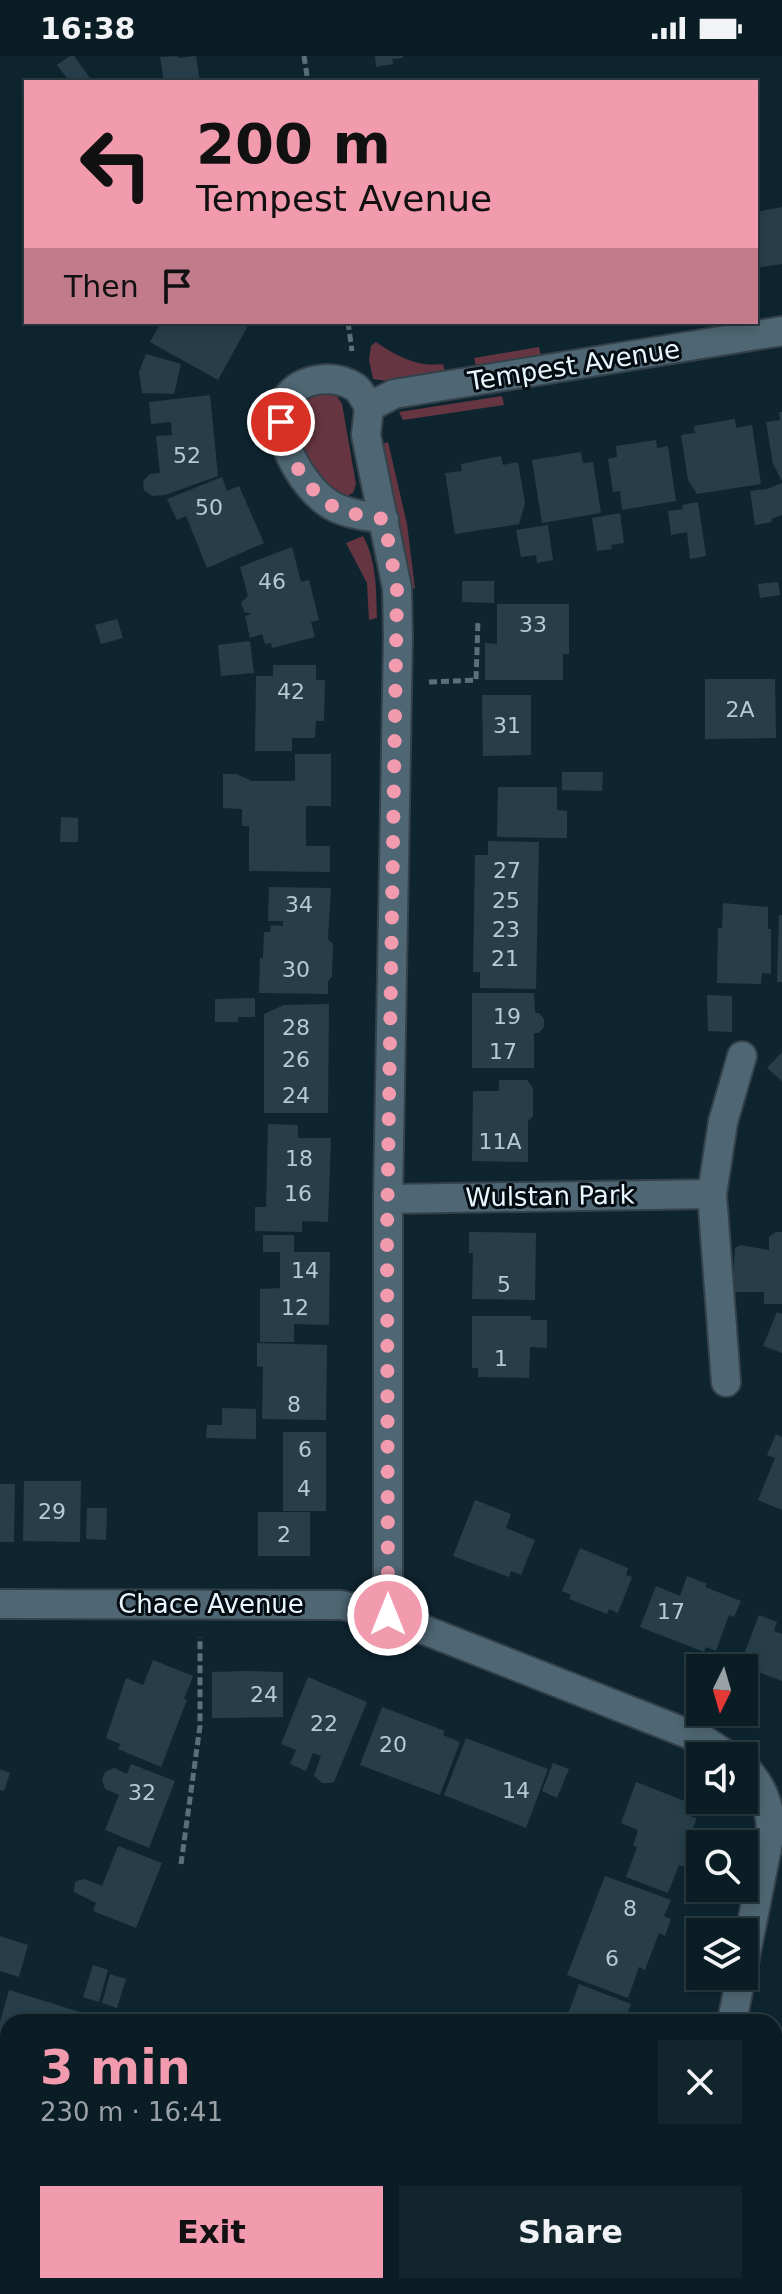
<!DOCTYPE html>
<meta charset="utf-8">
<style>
body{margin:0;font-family:"DejaVu Sans",sans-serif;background:#13252c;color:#f1f3f6;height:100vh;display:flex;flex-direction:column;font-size:30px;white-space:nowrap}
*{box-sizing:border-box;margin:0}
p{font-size:26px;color:#99a1a6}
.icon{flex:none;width:44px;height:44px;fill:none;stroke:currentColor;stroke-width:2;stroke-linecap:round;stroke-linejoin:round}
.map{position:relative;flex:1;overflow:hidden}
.side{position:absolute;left:0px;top:1958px;width:782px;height:280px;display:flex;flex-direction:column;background:#0a1c24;border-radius:24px 24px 0 0;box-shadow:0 4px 12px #0003,0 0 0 2px #2a3a41}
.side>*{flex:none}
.top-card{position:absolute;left:24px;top:24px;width:734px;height:244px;border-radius:0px;box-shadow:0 4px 12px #0003,0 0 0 2px #2a3a41;background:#f29aae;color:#111;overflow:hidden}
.needle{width:52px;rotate:185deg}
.fabs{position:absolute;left:686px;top:1598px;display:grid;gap:16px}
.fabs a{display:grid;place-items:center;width:72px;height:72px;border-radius:0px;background:#0a1c24;box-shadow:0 4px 12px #0003,0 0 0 2px #2a3a41;font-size:40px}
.pin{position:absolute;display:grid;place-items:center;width:68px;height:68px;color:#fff;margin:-34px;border:4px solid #fff;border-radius:50%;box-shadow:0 2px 8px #0007}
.me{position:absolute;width:88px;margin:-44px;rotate:0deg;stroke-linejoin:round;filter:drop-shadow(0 0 6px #0008)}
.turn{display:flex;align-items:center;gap:28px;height:168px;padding:0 40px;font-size:36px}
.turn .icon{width:104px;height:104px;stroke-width:2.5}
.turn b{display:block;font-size:56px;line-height:68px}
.then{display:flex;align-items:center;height:76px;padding:0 40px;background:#0003;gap:16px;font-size:30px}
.round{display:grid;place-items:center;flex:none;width:84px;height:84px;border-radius:0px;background:#13252c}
.headline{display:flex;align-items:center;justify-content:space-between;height:136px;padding:0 40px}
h1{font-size:48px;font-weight:600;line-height:60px;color:#f29aae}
.primary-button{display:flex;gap:16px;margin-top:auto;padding:16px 40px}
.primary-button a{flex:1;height:92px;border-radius:0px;background:#f29aae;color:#111;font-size:32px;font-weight:600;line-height:92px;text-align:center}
.primary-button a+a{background:#13252c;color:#f1f3f6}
.status{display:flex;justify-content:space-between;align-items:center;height:56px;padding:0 40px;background:#0a1c24;direction:ltr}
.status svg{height:22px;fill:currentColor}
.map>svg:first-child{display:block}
.green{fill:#653642}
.building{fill:#273e4a}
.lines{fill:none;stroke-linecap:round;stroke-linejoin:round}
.minor-casing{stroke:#33414a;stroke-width:32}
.path{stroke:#5b6f79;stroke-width:5;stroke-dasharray:8 4;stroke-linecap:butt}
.minor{stroke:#4f6774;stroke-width:28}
.route{stroke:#f29aae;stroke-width:14;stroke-dasharray:0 25.2}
.labels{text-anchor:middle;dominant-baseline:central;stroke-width:6;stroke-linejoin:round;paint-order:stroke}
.number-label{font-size:22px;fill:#b8c8d0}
.street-label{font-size:26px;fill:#e8f6fd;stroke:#050d12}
</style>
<div class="status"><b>16:38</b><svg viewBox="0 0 49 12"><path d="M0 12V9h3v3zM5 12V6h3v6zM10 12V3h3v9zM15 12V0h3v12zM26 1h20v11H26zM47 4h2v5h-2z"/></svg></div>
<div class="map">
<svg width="782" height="2238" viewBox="0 0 782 2238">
<rect width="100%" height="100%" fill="#0e2530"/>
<path class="green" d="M376 286C396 300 419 312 443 308L445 315 394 326 373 323 369 304 371 290Z
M539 291 541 301 476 311 474 302Z
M310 333 335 337 342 348 356 428 353 437 344 441 334 437 298 396 289 355Z
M502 340 504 349 403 364 399 356Z
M388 386 407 468 415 533 408 529 380 389Z
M363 480C377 506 376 534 377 562L369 564 367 527 346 487Z
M136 2230H271L270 2238H162Z"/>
<path class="building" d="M70 0H74L90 22 85 26H70L57 9Z
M177 0 178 2 196 0 200 26H164L160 1Z
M375 0H403V2L392 3 393 8 376 11Z
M782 151V208L756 212V156Z
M161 266H250L218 324 150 286Z
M146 298 181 308 174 338 142 337 139 316Z
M210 339 218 420 165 439 152 440 144 434 143 425 150 418 160 417 156 380 172 379 171 366 151 368 149 346Z
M779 356H782V425L773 408 766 366 780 364Z
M735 363 736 372 752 369 761 428 697 438 688 424 681 379 695 377 694 370Z
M656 384 657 392 668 390 676 445 622 454 620 435 613 436 608 403 617 401 616 390Z
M581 396 583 407 593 406 601 457 542 467 532 404Z
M501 400 503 409 518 406 525 447 519 468 455 478 445 417 462 415 461 408Z
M222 421 227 435 239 430 264 487 207 512 186 460 177 464 167 443Z
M782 427V459L771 463 772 466 755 469 750 435 767 433Z
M698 446 706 500 690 503 687 476 671 479 668 455 683 453 682 449Z
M620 457 624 487 611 489 612 493 597 495 592 462Z
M548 469 553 504 537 507 536 499 521 501 516 474Z
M292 491 301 526 309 524 319 564 311 566 315 581 272 592 271 587 265 588 262 578 250 582 245 560 252 558 244 556 241 547 248 540 240 511Z
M462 525H494V547L462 546Z
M778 526 780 539 760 542 758 528Z
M497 548H569V598H563V624H485V587L497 588Z
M117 563 123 582 101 588 95 569Z
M250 585 254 617 221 620 218 589Z
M273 609H316V624H325L324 665H316L315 682H292V695H255L256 620H273Z
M705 623H775L776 682 705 683Z
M482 639H531V699L483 700Z
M295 698H331V750H306V790H330V816L249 815V770H242V753L223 752V718H236L252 725H295Z
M562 716H603L602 735 562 734Z
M498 731H557V754L567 755V782L497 781Z
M61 761 78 762V786H60Z
M488 785 539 786 536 933 480 932V916H473L475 799H488Z
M269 831 331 832 328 883 333 888 332 921 328 925V938L259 937 260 902H263L264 876H270L271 869 283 870V865H268Z
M723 847 768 851V873H771V918L762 917 761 928 717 927 718 872H722Z
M779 859H782V926H777Z
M472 937H534L535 957H539L544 963V971L539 977H534V1012H472Z
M707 939 732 940V976L708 975Z
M255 942V961H238V966H215V943Z
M329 948 328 1057H264V958L284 949Z
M782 996V1025L767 1012Z
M499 1024H527L533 1032V1060L528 1065V1106L472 1105 473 1035H499Z
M268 1068 298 1069V1082H331L328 1166 302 1165V1176L255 1175V1151H266Z
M469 1176 536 1177 535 1244 472 1243 473 1197H469Z
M776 1176H782V1248H764V1236H732L735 1192 740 1189 769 1194V1181Z
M263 1179H294V1196H330L329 1269 294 1268V1286H260V1233L280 1232V1196H263Z
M777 1256 782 1258V1297L763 1290Z
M472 1260H531V1264H547V1292L530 1291 529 1322 478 1321V1312H472Z
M257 1287 327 1289 326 1364 262 1363 263 1311 257 1310Z
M222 1352 256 1353V1383L206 1382 207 1369H222Z
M283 1376H326V1455H283Z
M776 1378 782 1381V1454L758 1444 775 1402 767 1399Z
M24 1425H81L80 1486 23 1485Z
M0 1428H15L14 1486H0Z
M475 1444 511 1458 506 1472 535 1484 521 1519 511 1515 509 1521 453 1500Z
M87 1452H107L106 1484 86 1483Z
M258 1456H310V1500H258Z
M580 1492 628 1512 626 1519 632 1521 618 1557 609 1553 607 1558 569 1543 571 1539 562 1535Z
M687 1520 707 1528 705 1531 741 1545 734 1561 729 1559 716 1595 706 1591 704 1596 640 1571 656 1530 680 1540Z
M759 1559 777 1566 774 1575 782 1578V1625L740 1609Z
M153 1604 193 1620 184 1643 187 1644 161 1711 118 1693 120 1688 106 1682 126 1622 143 1629Z
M246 1615 283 1616V1661L212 1662V1616Z
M308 1621 367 1646 334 1726 329 1727H322L314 1720 321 1700 313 1697 306 1715 290 1708 296 1694 281 1688Z
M382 1651 445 1675 443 1679 460 1686 440 1739 360 1709Z
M466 1682 548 1713 526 1772 444 1739Z
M553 1707 569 1713 557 1742 542 1735Z
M131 1708 175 1725 149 1792 105 1774 119 1739 105 1733 102 1724 105 1716 114 1712 127 1718Z
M0 1713 10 1717 4 1735 0 1734Z
M636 1726 695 1749 690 1760 697 1762 693 1772 698 1774 684 1811 679 1809 668 1837 626 1821 637 1791 633 1790 638 1774 621 1767Z
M118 1790 162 1807 136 1872 93 1855 96 1847 74 1836 75 1826 80 1824 85 1823 102 1830Z
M605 1820 671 1844 664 1860 671 1863 665 1880 659 1877 645 1914 639 1911 628 1942 567 1919Z
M0 1880 28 1889 19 1921 0 1915Z
M93 1909 108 1914 99 1946 83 1941Z
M110 1918 126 1923 117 1952 102 1947Z
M579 1928 631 1948 624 1966H565Z
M9 1934 83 1957 81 1966H8V1984L0 1982V1966Z
M0 2116 8 2119V2168L0 2166Z
M778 2175 782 2177V2238H746L750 2230H774V2183Z
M117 2230H135L132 2238H114Z
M366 2230H425L423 2238H380L365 2234Z
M646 2230H663L659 2238H642Z"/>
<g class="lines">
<defs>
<path id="minor" d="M369 351C365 345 361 335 355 331 334 318 301 321 287 342 267 372 303 433 331 449 346 458 367 460 384 463
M388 1143 712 1138
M726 1326 712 1138 723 1066 742 1000
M0 1548 341 1549 394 1562 704 1684 728 1700
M388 1559V1143L398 580 397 532 366 379 369 351 394 338 782 275
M744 1711C761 1727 769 1748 771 1771L744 1907
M732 1966 741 1920
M0 2057 8 2059
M774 2086 782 2089
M295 2238 296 2230"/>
</defs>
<use href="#minor" class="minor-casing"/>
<path class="path" d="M304 0 308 26
M348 266 352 295
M429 626 476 624 478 564
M181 1808 200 1670V1581"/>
<use href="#minor" class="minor"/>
</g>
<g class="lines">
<path class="route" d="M281 366C285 395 304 430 329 448 344 458 367 460 384 463L397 532 387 1177 388 1559"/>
</g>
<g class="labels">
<g class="number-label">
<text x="187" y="399">52</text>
<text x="209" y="451">50</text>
<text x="272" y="525">46</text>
<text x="533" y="568">33</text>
<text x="291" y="635">42</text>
<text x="740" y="653">2A</text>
<text x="507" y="669">31</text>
<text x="507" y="814">27</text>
<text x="506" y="844">25</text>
<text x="299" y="848">34</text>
<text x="506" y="873">23</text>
<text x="505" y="902">21</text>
<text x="296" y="913">30</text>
<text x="507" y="960">19</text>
<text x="296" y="971">28</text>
<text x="503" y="995">17</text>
<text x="296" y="1003">26</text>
<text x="296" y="1039">24</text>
<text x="500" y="1085">11A</text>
<text x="299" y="1102">18</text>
<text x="298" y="1137">16</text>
<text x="305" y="1214">14</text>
<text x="504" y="1228">5</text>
<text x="295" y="1251">12</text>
<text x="501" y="1302">1</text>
<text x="294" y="1348">8</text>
<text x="305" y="1393">6</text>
<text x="304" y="1432">4</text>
<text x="52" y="1455">29</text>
<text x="284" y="1478">2</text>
<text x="671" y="1555">17</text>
<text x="264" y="1638">24</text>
<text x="324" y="1667">22</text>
<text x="393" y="1688">20</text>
<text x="516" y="1734">14</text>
<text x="142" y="1736">32</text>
<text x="630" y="1852">8</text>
<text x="612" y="1902">6</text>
</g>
<g class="street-label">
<text transform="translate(574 309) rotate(-9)">Tempest Avenue</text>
<text transform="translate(550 1140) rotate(-1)">Wulstan Park</text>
<text x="211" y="1548">Chace Avenue</text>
</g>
</g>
</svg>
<div class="fabs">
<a><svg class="needle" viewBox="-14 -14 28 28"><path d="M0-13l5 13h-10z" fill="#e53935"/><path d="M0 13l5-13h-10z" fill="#99a1a6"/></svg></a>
<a><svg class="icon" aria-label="sound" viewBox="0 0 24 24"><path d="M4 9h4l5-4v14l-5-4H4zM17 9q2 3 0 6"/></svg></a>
<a><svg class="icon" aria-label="search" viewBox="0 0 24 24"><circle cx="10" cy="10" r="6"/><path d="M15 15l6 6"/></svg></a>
<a><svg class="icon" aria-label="layers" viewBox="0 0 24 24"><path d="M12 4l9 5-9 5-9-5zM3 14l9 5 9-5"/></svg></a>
</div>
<div class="pin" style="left:281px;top:366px;background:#d93025"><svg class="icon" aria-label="arrive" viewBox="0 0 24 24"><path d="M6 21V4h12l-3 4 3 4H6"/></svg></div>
<svg class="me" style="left:388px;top:1559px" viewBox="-20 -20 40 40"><circle r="17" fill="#f29aae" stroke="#fff" stroke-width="3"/><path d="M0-11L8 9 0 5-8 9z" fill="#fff"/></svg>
<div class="top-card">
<div class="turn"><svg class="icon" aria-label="left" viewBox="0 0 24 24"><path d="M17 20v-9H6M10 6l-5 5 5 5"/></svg><div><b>200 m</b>Tempest Avenue</div></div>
<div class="then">Then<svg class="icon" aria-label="arrive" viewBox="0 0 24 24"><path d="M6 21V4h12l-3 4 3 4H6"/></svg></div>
</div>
<section class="side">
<div class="headline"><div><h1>3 min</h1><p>230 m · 16:41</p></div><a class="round"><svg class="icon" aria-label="close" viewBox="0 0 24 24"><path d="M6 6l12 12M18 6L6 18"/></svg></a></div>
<div class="primary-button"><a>Exit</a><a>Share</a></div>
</section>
</div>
